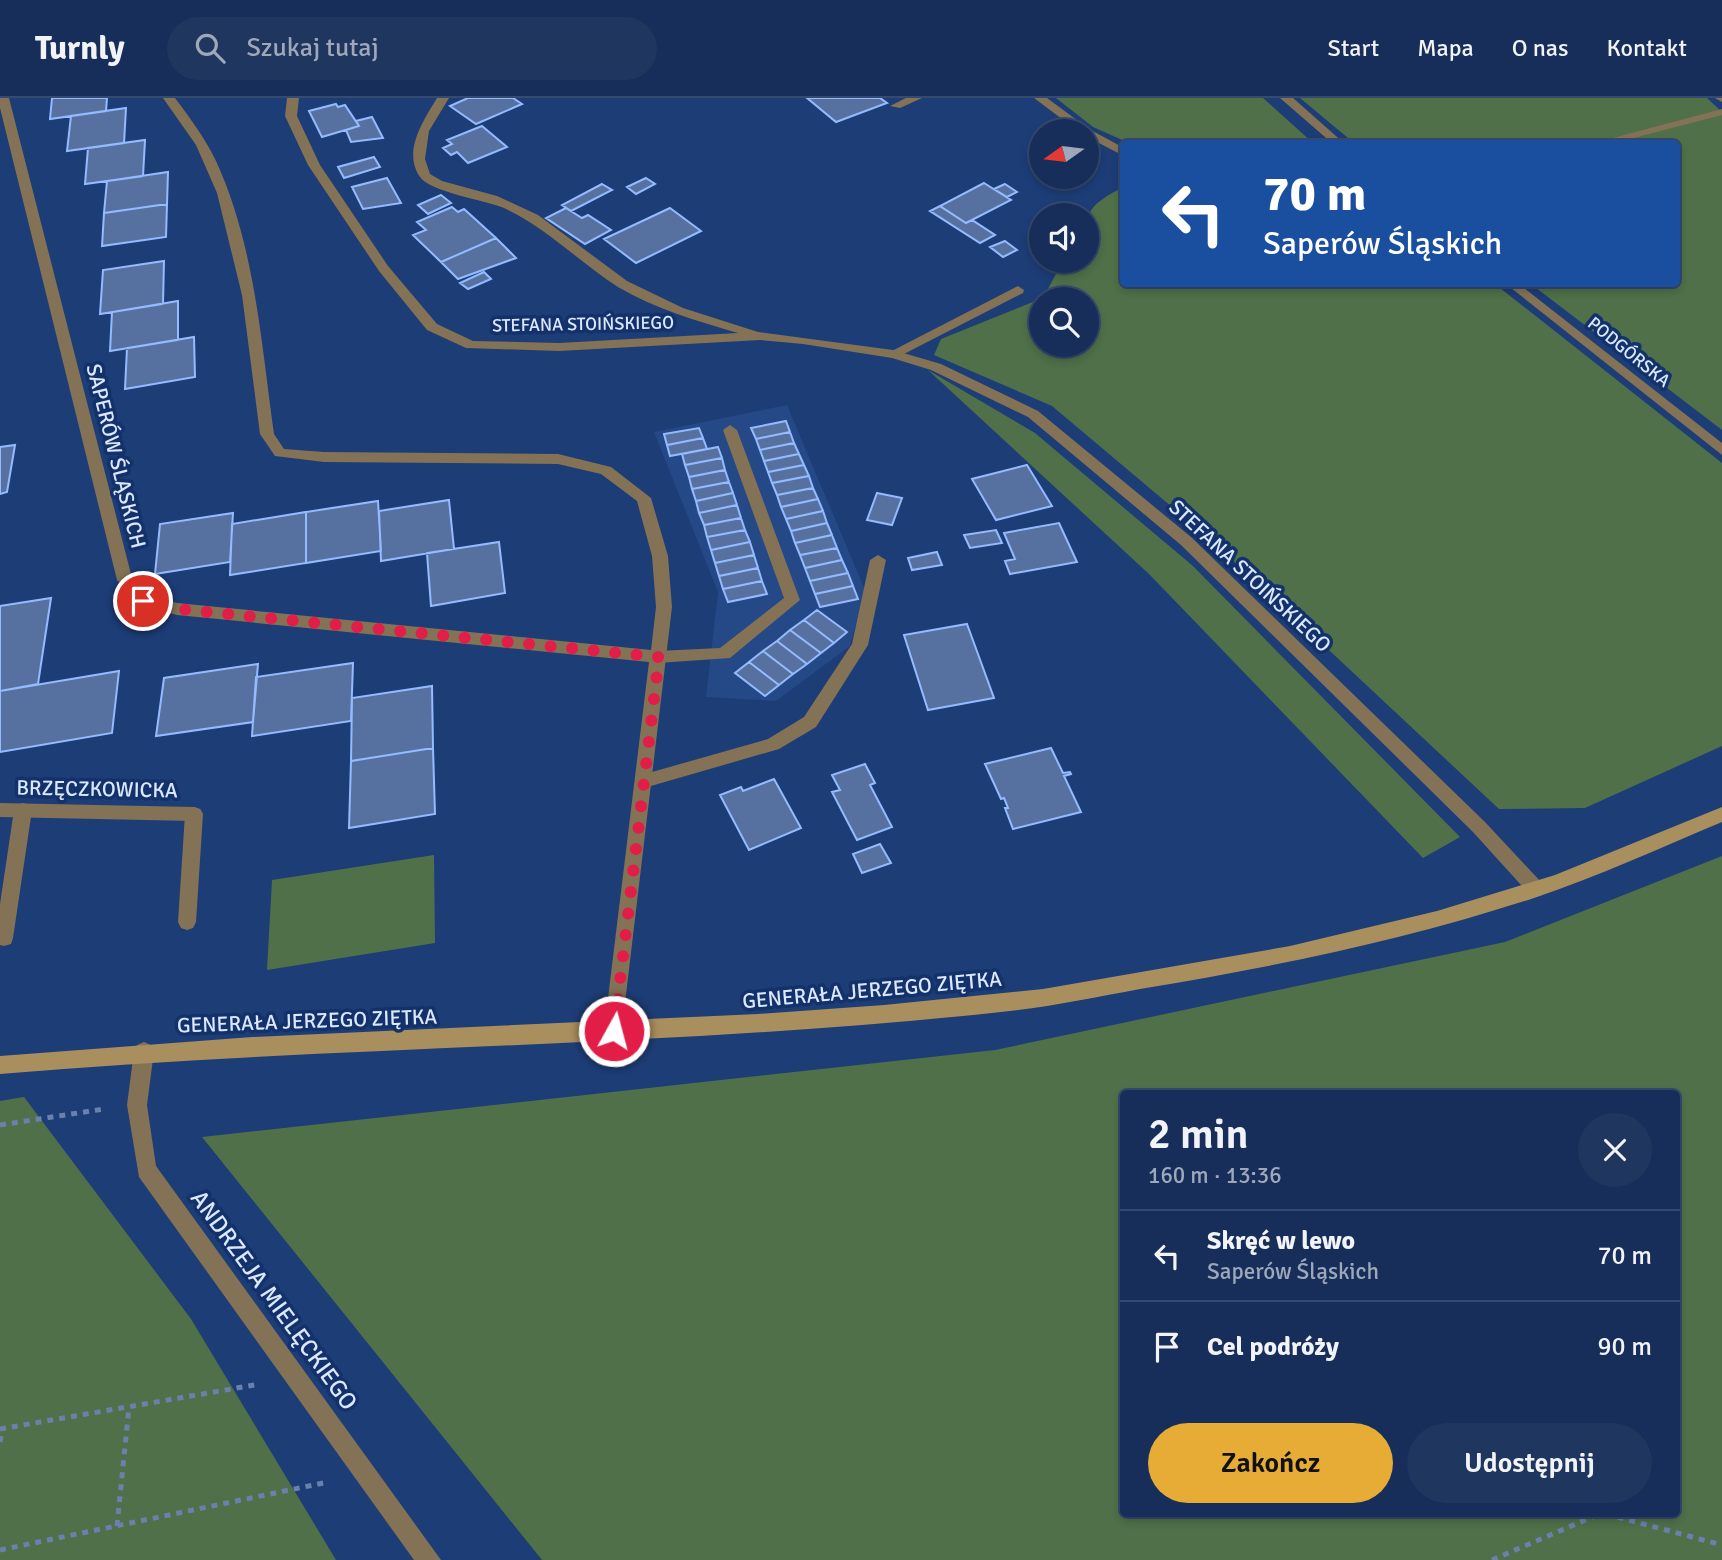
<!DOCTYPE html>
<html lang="pl">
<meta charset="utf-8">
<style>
body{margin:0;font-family:Signika,sans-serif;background:#1f365f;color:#f1f3f6;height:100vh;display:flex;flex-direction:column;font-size:26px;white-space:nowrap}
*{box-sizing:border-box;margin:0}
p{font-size:23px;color:#9ea8ba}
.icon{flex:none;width:38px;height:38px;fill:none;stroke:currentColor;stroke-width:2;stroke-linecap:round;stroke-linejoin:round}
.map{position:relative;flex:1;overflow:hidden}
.details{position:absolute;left:1120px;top:992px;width:560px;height:427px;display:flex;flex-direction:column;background:#162e59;border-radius:7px;box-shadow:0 4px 10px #0003,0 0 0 2px #354a6f}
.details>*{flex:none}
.top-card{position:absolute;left:1120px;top:42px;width:560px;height:147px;border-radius:7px;box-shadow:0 4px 10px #0003,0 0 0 2px #354a6f;background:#1a4fa0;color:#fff;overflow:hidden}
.needle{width:46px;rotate:256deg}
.buttons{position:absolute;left:1029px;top:21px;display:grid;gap:14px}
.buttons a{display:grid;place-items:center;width:70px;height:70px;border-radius:50%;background:#162e59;box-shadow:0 4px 10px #0003,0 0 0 2px #354a6f;font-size:35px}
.pin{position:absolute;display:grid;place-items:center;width:60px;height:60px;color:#fff;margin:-30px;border:4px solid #fff;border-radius:50%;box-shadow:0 2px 7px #0007}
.me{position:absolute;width:77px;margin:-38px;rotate:7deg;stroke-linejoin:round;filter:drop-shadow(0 0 5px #0008)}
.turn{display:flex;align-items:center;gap:24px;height:147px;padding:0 28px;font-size:32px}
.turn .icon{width:91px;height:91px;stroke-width:2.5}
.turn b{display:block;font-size:49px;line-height:60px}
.round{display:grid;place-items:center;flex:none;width:74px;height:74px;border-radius:37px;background:#1f365f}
.overview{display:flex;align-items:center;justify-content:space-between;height:119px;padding:0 28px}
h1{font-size:42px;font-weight:600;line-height:52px}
.primary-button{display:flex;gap:14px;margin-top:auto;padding:14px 28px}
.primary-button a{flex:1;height:80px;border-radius:42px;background:#e6ac36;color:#111;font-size:28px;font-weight:600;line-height:80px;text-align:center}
.primary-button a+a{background:#1f365f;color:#f1f3f6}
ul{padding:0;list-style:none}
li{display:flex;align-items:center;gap:21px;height:91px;padding:0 28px;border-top:2px solid #354a6f}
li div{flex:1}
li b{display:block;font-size:26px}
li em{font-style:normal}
header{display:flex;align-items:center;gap:42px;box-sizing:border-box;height:98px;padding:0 35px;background:#162e59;border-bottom:2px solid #354a6f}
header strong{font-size:33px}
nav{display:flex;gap:38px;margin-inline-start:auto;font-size:24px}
.search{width:490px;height:63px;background:#1f365f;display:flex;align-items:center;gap:18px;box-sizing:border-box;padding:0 24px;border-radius:38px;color:#9ea8ba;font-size:26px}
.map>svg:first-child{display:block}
.built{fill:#254887}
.green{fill:#4f7049;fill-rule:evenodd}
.building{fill:#5671a0;stroke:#94bbff;stroke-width:2}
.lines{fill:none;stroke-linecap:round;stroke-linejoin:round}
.path{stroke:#6981ac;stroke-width:5;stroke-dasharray:6 6;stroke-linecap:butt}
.lane{fill:#837255;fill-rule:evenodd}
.street{fill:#837255;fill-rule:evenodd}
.secondary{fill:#a98e5e;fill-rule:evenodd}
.route{stroke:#e11d48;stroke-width:12;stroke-dasharray:0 21.6}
.labels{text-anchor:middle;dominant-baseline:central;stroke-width:7;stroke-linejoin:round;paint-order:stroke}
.far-street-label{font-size:18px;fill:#dce8fd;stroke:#13326b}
.street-label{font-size:21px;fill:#dce8fd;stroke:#13326b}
.near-street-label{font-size:24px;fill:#dce8fd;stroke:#13326b}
</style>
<header>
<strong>Turnly</strong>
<div class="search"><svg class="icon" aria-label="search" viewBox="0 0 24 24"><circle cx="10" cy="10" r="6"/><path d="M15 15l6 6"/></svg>Szukaj tutaj</div>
<nav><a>Start</a><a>Mapa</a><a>O nas</a><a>Kontakt</a></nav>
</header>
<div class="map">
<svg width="1722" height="1462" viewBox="0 0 1722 1462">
<rect width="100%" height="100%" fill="#1d3d77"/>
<path class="built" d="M787 307 865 492 850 548 776 603 706 599 718 494 654 334Z"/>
<path class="green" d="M1056 0H1263L1313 45H1129L1093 29Z
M1300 0H1707L1722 14V332L1531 186H1676V46L1354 45Z
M1123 89 1124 186H1495L1722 365V648L1585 710 1499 711 1210 441 1052 308 934 257 941 241 1043 200 1063 163H1087C1087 116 1080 112 1123 89ZM1087 201V247H1041V201Z
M928 272 1035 335 1193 468 1460 739 1423 760 1149 476Z
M434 757 435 845 267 872 272 782Z
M1722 758V1462H542L202 1039 995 952 1505 844ZM1124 996H1676V1416H1124Z
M24 999 191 1221 336 1462H0V1003Z"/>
<path class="building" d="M52 0H107L106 13 50 21Z
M468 0H513L522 6 476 26 450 8Z
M807 0H880L887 5 836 24Z
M336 6 338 9 345 7 359 28 322 39 309 13Z
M126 10 124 45 67 53 71 18Z
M372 19 383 40 351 44 346 32 359 28 356 23Z
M482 28 507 49 468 65 457 54 451 57 443 50 452 46 447 42Z
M145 42 143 78 85 86 88 50Z
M374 59 380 69 344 80 338 69Z
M168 74 167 106 104 115 107 83Z
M387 80 401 105 363 111 352 89Z
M646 80 655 86 636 96 627 89Z
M984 85 1011 102 966 125 940 108Z
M602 86 612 92 571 113 562 107Z
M1005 86 1017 94 1007 99 994 91Z
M441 97 451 105 428 116 418 107Z
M167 106 166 139 102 148 104 115Z
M940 108 966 125 972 122 995 137 980 145 930 113Z
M452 109 458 114 464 111 496 140 441 164 413 137 426 132 417 124Z
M566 110 582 120 588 117 611 132 585 146 546 120Z
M670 110 701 133 636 165 604 141Z
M496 140 516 160 458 181 441 164Z
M1005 143 1017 152 1003 159 990 149Z
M164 163 163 206 100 216 103 172Z
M484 174 491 181 468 191 460 185Z
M178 203V242L110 253 112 214Z
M194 239 195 279 125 291 127 250Z
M786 323 790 334 756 341 751 330Z
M699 330 703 340 667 347 664 336Z
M790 334 794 345 760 352 756 341Z
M703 340 707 351 670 358 667 347Z
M794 345 799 356 764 363 760 352Z
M15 347 7 394 0 396V349Z
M718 349 722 360 685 367 682 356Z
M799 356 804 367 768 374 764 363Z
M722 360 725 372 689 379 685 367Z
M804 367 809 378 772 385 768 374Z
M1027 367 1052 408 996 422 972 381Z
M725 372 729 384 692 391 689 379Z
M809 378 813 390 777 397 772 385Z
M729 384 733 395 696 403 692 391Z
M813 390 818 401 781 409 777 397Z
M733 395 737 407 699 415 696 403Z
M877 395 902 400 892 427 867 422Z
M818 401 823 413 786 421 781 409Z
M449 402 454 451 381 463 379 413Z
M378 403 381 453 306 465V414Z
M737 407 741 420 704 427 699 415Z
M823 413 827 425 791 433 786 421Z
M306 414V465L230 477 232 426Z
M233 415 230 464 155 476 160 426Z
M741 420 745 432 707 439 704 427Z
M827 425 832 437 795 445 791 433Z
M1059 425 1077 464 1010 476 1005 463 1015 461 1004 435Z
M745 432 750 444 711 452 707 439Z
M996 432 1002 445 970 450 964 437Z
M832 437 837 450 800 457 795 445Z
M499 444 505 495 431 508 427 455Z
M750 444 754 457 715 465 711 452Z
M837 450 842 462 805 470 800 457Z
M937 454 942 467 912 472 908 460Z
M754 457 758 470 719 478 715 465Z
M842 462 848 475 810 483 805 470Z
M758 470 762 483 723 491 719 478Z
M848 475 853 488 815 496 810 483Z
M762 483 767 496 728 504 723 491Z
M853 488 858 501 820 509 815 496Z
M51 500 38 586 0 593V508Z
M817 512 847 534 834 545 804 522Z
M804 522 834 545 821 555 790 532Z
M967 526 994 600 928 612 904 537Z
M790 532 821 555 807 566 777 543Z
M777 543 807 566 793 576 763 553Z
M763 553 793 576 779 587 749 564Z
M749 564 779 587 765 598 735 575Z
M353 565 351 623 252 638 256 579Z
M258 566 253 624 156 638 164 580Z
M119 573 112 635 0 654V593Z
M432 588 433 650 351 663 352 600Z
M433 650 435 716 349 730 351 663Z
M1051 650 1063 675 1070 674 1071 676 1064 678 1081 714 1013 731 1005 710H1008L1004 700 1001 701 985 666Z
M865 666 875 685 870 687 892 729 857 742 832 694 840 692 832 677Z
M774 681 801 730 749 752 720 697 741 689 743 693Z
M880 746 891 765 862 775 853 756Z"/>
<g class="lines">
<path class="path" d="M0 1027 104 1011
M0 1331 260 1286
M0 1344 2 1331
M1606 1416 1722 1447
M117 1428 129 1309
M0 1452 328 1384
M1492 1462 1599 1416"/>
<path class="lane" d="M906 0H922L900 10 890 8Z
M1034 0H1047L1089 31 1124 50V58L1087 39V33H1078Z
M1715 0H1722V4Z
M1722 11V17L1611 46H1590Z
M1018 188 1024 192 1023 195 898 259H888L886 256Z
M730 327 737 332 800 502 730 560 658 565 650 559 658 553 720 550 784 500 723 332Z
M878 457 886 462 868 547 816 629 779 651 644 690 638 688 635 683 638 678 768 641 804 619 852 546 870 462Z
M23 705 29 707 32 712 13 840 11 846 4 848 0 847V806L14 712 17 707Z
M194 709 200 711 203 716 196 824 193 830 187 832 181 830 178 824 185 716 188 711Z"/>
<path class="street" d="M0 0H9L132 480 148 498 177 505 651 552 656 509 652 458 637 403 601 376 558 366 324 364 275 358 260 336 242 197 217 95 196 47 163 0H175C190 20 205 40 216 63 255 148 261 244 274 336L284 351 324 354 558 356 611 369 651 400 668 458 672 509 621 939 614 942 607 939 604 933 649 564 177 517 138 507 117 482 0 10Z
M287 0H299L297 18 320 67 388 168 437 226 473 243 559 245 738 235C697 223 655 211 618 189 579 164 547 130 504 110 485 102 430 94 420 79 402 53 424 22 437 0H449L429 33 425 61 430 76 442 83 497 98 538 117 627 183 683 210 758 234 893 252 941 266 1038 313 1191 439 1485 724 1542 785 1545 791 1542 797 1536 799 1530 797 1473 734 1181 447 1028 319 931 272 892 260 803 246 760 242 559 253 466 250 427 232 379 173 308 67 285 18Z
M1280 0H1293L1345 46H1333Z
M1506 186H1519L1722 345V357Z
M0 705 194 709 200 711 203 716 200 721 194 723 0 719Z
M144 944 151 947 154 953 147 1007 156 1068 441 1462H414L139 1079 127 1007 134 953 137 947Z"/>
<path class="secondary" d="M1722 709V724C1660 750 1599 778 1534 800 1406 842 1274 869 1140 891 1097 899 1054 908 1010 913 675 950 336 947 0 976V958L252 939 758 916 884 907 1043 891 1290 848 1437 813 1555 777Z"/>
</g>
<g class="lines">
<path class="route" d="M143 503 177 511 659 559 614 933"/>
</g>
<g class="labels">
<g class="far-street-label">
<text transform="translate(583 226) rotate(-1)">STEFANA STOIŃSKIEGO</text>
<text transform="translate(1629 254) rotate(39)">PODGÓRSKA</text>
</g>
<g class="street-label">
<text transform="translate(116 358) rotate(76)">SAPERÓW ŚLĄSKICH</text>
<text transform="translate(1250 478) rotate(43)">STEFANA STOIŃSKIEGO</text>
<text transform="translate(97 691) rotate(1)">BRZĘCZKOWICKA</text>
<text transform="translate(872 892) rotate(-5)">GENERAŁA JERZEGO ZIĘTKA</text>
<text transform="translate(307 923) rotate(-2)">GENERAŁA JERZEGO ZIĘTKA</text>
</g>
<g class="near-street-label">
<text transform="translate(274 1202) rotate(54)">ANDRZEJA MIELĘCKIEGO</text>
</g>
</g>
</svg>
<div class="buttons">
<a><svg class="needle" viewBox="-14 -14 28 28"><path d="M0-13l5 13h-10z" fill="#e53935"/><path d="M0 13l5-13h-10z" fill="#9ea8ba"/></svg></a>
<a><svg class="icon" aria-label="sound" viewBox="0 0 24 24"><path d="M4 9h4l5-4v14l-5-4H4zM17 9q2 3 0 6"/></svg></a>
<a><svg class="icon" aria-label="search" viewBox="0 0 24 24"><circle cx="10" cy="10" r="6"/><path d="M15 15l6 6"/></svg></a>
</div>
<div class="pin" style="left:143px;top:503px;background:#d93025"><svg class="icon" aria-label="arrive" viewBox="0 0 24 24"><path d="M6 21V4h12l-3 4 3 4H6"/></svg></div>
<svg class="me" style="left:614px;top:933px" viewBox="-20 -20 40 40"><circle r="17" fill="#e11d48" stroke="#fff" stroke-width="3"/><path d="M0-11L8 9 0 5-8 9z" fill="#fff"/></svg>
<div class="top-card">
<div class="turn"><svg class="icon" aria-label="left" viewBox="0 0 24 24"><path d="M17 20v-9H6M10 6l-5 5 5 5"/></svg><div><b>70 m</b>Saperów Śląskich</div></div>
</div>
<section class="details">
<div class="overview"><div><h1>2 min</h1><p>160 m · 13:36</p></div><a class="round"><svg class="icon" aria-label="close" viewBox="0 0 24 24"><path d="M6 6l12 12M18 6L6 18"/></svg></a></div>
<ul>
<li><svg class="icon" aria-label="left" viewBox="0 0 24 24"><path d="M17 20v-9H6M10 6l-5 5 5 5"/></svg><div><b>Skręć w lewo</b><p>Saperów Śląskich</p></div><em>70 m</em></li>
<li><svg class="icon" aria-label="arrive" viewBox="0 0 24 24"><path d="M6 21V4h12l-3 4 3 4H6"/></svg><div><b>Cel podróży</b></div><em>90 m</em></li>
</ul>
<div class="primary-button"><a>Zakończ</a><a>Udostępnij</a></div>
</section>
</div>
